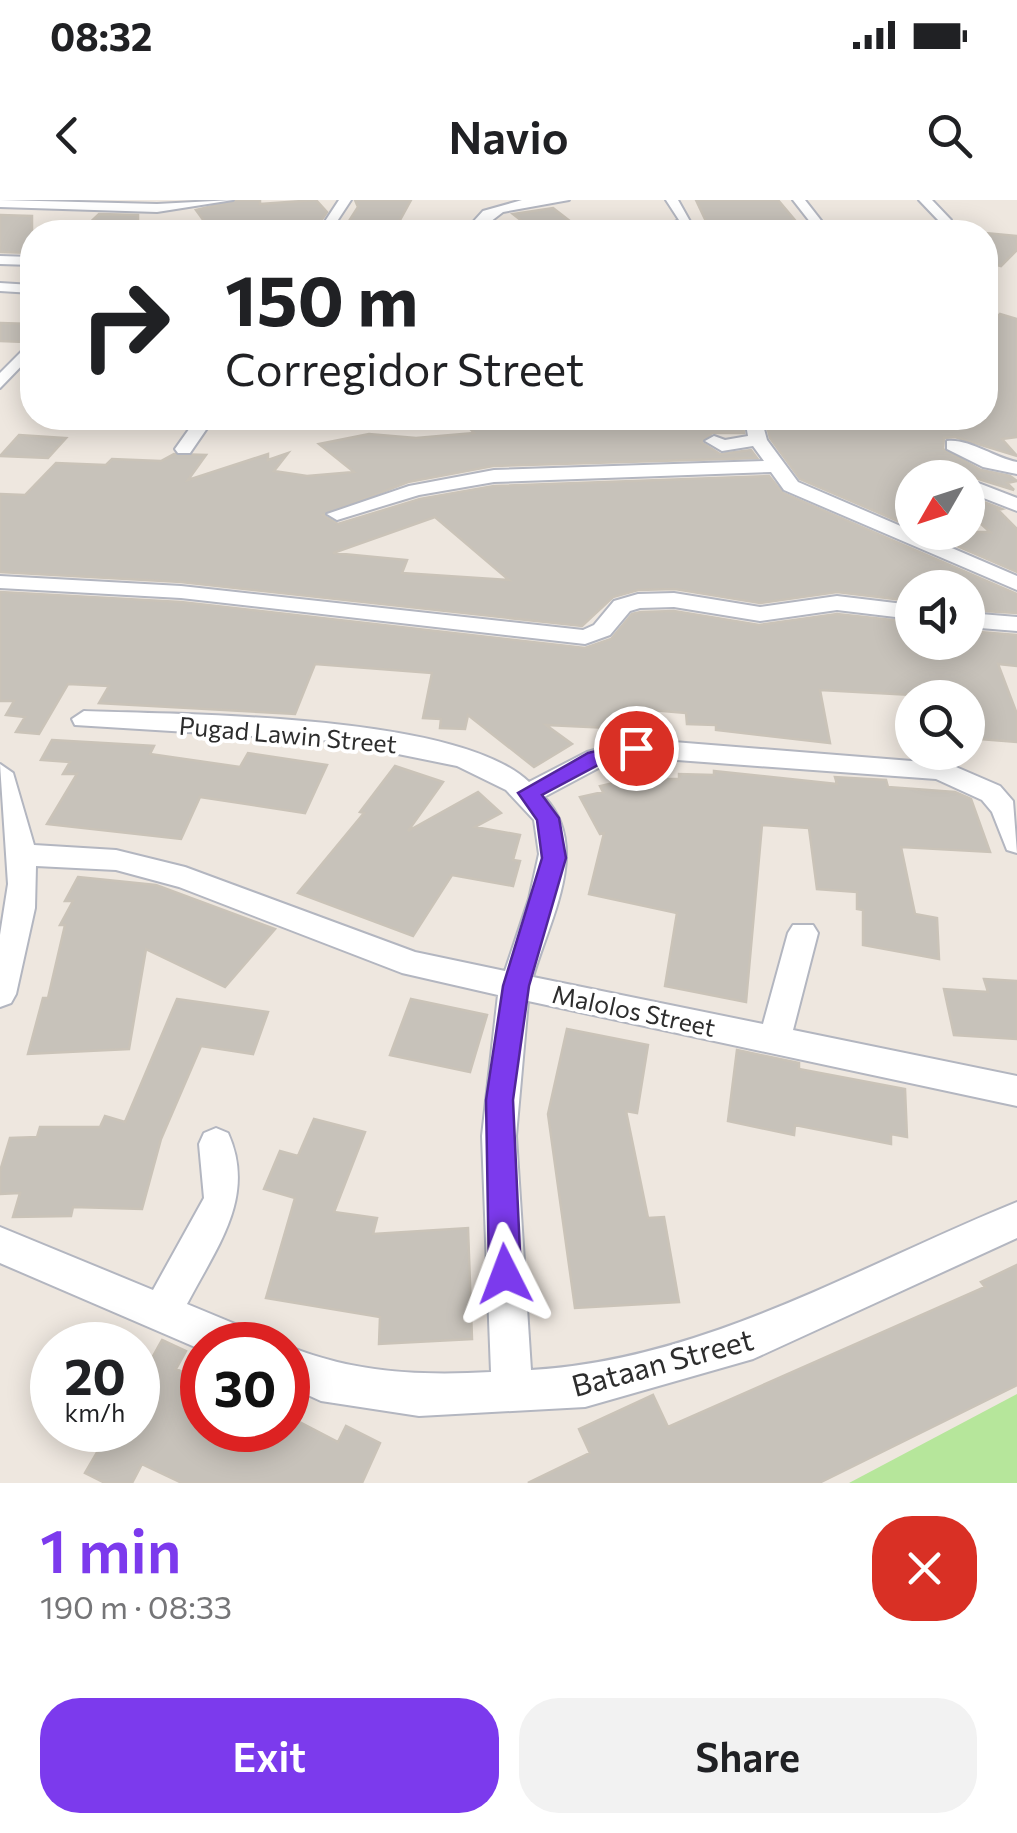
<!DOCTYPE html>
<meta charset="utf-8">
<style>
body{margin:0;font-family:Commissioner,sans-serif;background:#f2f2f2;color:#202124;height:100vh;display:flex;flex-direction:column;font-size:38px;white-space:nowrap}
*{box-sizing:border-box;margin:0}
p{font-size:32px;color:#757577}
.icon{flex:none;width:55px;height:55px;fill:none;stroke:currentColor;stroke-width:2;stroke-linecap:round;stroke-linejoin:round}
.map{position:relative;height:1283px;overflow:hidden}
.side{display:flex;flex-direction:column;background:#fff;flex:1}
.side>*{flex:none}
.top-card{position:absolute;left:20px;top:20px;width:978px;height:210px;border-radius:40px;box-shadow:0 5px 25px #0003;background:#fff;color:#202124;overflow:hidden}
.needle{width:65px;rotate:231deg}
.controls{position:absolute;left:895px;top:260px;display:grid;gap:20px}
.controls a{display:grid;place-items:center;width:90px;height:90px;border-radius:50%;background:#fff;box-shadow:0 5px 25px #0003;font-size:50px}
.speed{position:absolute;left:30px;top:1122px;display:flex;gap:20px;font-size:50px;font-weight:700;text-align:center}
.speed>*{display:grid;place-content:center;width:130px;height:130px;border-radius:50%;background:#fff;box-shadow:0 5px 25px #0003;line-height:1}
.speed small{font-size:25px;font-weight:400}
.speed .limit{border:15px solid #d22;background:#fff;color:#111}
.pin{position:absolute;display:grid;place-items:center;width:85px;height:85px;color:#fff;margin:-42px;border:5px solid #fff;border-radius:50%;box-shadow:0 2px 10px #0007}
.me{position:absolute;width:110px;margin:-55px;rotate:357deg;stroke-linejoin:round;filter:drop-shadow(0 0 8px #0008)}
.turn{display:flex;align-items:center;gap:35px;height:210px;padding:0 40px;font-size:45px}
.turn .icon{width:130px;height:130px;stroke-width:2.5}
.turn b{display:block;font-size:70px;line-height:85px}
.round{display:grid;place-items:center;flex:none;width:105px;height:105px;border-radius:40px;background:#f2f2f2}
.headline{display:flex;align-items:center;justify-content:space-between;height:170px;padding:0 40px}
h1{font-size:60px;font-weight:600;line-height:75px;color:#7c3aed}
.button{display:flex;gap:20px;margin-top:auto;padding:20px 40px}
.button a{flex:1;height:115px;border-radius:40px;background:#7c3aed;color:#fff;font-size:40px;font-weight:600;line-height:115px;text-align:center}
.button a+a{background:#f2f2f2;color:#202124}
.status{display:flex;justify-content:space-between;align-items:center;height:70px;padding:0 50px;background:#fff;direction:ltr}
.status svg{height:28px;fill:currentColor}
header{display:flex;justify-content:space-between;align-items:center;height:130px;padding:0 40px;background:#fff;font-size:45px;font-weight:600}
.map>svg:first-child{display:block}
.green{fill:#b6e69b}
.building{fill:#c7c2ba;stroke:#cac3b8;stroke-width:2.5;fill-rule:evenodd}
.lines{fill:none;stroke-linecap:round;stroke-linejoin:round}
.minor-casing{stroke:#b3b6c0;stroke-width:4}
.minor{fill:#fff;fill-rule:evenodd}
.route{fill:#7c3aed;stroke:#51269a;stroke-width:2.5}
.labels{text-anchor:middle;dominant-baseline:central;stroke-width:8;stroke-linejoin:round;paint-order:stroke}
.street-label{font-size:25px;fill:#2d2d2d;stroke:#fff}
.near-street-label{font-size:30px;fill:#2d2d2d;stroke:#fff}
</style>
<div class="status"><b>08:32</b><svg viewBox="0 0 49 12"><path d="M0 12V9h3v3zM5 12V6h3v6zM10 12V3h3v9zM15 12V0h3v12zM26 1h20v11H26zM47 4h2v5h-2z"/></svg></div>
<header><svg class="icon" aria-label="back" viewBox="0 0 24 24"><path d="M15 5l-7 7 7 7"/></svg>Navio<svg class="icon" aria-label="search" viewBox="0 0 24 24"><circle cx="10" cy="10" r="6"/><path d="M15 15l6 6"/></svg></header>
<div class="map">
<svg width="1017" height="1283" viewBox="0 0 1017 1283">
<rect width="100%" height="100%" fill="#eee7df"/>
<path class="green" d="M1017 1194V1283H849Z"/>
<path class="building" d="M237 0H260V4L316 0 327 12 318 25 304 27 301 32H212L196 10Z
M355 0H411L394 31 342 32 358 7Z
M696 0H778L799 25 711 32Z
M553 8 584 32H536L513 14Z
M99 14 138 15V32H80Z
M0 15 32 16V53L0 52Z
M985 33 1017 36V50L1001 66 985 62Z
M1000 114 1017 119V237L1002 239 1017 256 955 237 944 238 943 249 981 270 1010 276 1017 281 1007 283 1014 290 969 276 912 278V327L800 279 770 238 765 218H985V130Z
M0 123 32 124V137L25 142 0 141Z
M460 218H742L744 233H712L701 242 720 254 751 250 757 258 493 266 408 282 323 315 338 324 420 299 494 286 769 276 783 293 1017 394V413L968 410V388H912V401L837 392 760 403 675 389 638 390 613 397 582 426 181 382 0 372V294L25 295 56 263 106 265 112 259 161 261 174 254 206 255 188 280 268 254V260L288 253 274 271 307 276 354 272 319 244 369 234 416 238 474 233ZM435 317 509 380 402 373 407 360 333 353Z
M19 235 66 238 48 258 0 256Z
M968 296 1002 309 998 310 1017 329V372L925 332H990L968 312Z
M0 392 181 402 585 448 611 439 632 414 641 412 674 411 759 425 837 414 912 422V442H968V431L1017 435V466L998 464 1017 514V542L968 538V498L820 490 830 543 716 530V525L687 524 686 513 651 510V530L546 525 572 544 534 567 468 515 465 529 440 528 441 519 423 518 432 473 315 464 295 514 99 503 109 486 68 484 39 534 16 532 25 517 6 515 14 501H0Z
M52 540 154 546 150 554 240 567 248 553 327 565 305 613 200 597 181 639 47 624 77 574H63L70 562 41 560Z
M395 566 443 582 408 631 478 592 501 613 475 627 520 635 513 660 520 661 513 686 452 675 413 736 298 693 364 613 360 612Z
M714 571 837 584 835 577 886 580 888 587 955 592 971 599 990 652 901 647 915 714 937 718 939 759 863 745V710L857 709V692L817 689 809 628 762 625 746 802 665 786 677 713 589 694 604 633 600 634 580 597 603 592 600 586 631 579H679V574L714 575Z
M78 677 156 685 275 729 225 787 146 749 129 849 28 854 43 798H48L65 725H60L73 701H65Z
M984 779 1017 781V839L954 835 944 789 988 792Z
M177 799 268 812 253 854 201 846 161 939 142 1009 73 1007 71 1016 13 1017 20 993 0 994V971L10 938 37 937 40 927H100L105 916 125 922Z
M411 799 487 815 470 872 390 855Z
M567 829 648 845 637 913 626 911 648 1018 664 1017 679 1102 575 1108 548 914Z
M737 850 799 863V869L905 889 907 937 891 934V944L795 925 794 935 728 921Z
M314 919 365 932 334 1012 377 1018 373 1034 468 1028 472 1139 379 1144 380 1117 266 1098 295 998 264 989 280 951 298 956Z
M1017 1065V1185L819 1283H528L590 1253 579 1229 653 1195 668 1227 985 1087 981 1082Z
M162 1140 186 1151 176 1169 202 1181V1230H288V1216L338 1242 346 1226 380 1243 362 1283H182L142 1264 132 1283H105L85 1273 110 1230H138V1183Z"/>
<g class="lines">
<defs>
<path id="minor" d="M0 0 157 4 233 0 157 12 0 7Z
M339 0H351L330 32H318Z
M522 0H569L503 12 477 32H464L483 11Z
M666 0H678L692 25 653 32 679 20Z
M793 0H805L830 32H818Z
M919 0H932L951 20 953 32H941L939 21Z
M0 56 32 57V65L0 64Z
M0 83 32 85V93L0 91Z
M32 141V155L0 188V173Z
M197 218H214L190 253H178L175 249Z
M745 218H761L767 240 798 282 1017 376V390L784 290 771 272 494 282 419 295 337 320 327 314 409 286 494 270 764 261 753 246 722 251 705 241 714 236 725 240 748 236Z
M947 241C968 238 995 258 1017 262V274L983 267 947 249Z
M968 279 1017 298V311L968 292Z
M0 376 181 386 583 430 594 425 614 401 638 394 674 393 760 407 837 396 912 405V419L837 410 760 421 674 407 640 408 630 411 610 435 585 444 181 398 0 388Z
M968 413 1017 417V431L968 427Z
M84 511C185 515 456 513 529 582L587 552 636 539 949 564 1000 586 1013 601 1017 653 1007 650 992 612 982 600 936 579 636 557 604 565 544 597C592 647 549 720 533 777L763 824 788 733 793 725H813L818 733 793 830 1017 876V906L528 801 516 936 531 1170C705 1160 859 1066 1017 1002V1038L753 1159 585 1207 419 1216 321 1201 288 1186V1146C354 1173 421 1176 491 1172L482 936 498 795 402 773 179 687 116 670 36 666 35 708 16 794 11 803 0 807V735L8 684 0 564 13 573 34 645 116 650 185 667 415 752 505 771 529 699 539 654 534 620 506 590 457 566 334 541 75 525 72 519Z
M216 928 228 933C257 997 216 1048 187 1104L252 1131 258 1145H202V1150L0 1063V1027L153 1090 204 998 199 944 204 933Z"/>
</defs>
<use href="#minor" class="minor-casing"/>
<use href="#minor" class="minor"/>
</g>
<path class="route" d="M636 541 646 548 643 553 602 563 542 595 559 618 566 658 529 786 513 900 521 1074 516 1086 505 1090 494 1086 489 1074 486 900 503 786 542 658 537 620 518 593 588 553Z"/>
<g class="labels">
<g class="street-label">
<text transform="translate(288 534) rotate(5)">Pugad Lawin Street</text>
<text transform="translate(634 810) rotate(12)">Malolos Street</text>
</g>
<g class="near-street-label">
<text transform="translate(662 1161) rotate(-15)">Bataan Street</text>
</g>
</g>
</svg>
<div class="controls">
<a><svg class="needle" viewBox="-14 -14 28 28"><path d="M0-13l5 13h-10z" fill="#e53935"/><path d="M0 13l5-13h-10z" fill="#757577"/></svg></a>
<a><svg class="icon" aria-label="sound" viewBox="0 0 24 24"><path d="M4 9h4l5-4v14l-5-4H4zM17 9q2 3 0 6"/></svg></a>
<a><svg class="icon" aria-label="search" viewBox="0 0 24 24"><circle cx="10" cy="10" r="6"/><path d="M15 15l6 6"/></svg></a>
</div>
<div class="speed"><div>20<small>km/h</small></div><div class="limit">30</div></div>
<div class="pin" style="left:636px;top:548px;background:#d93025"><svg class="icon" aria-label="arrive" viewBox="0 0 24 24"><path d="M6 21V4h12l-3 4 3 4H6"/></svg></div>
<svg class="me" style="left:505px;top:1074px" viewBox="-20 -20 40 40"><path d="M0-17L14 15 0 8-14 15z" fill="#7c3aed" stroke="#fff" stroke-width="4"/></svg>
<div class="top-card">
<div class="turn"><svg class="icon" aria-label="right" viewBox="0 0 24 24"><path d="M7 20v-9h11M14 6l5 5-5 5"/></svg><div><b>150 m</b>Corregidor Street</div></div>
</div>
</div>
<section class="side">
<div class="headline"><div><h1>1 min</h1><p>190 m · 08:33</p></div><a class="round" style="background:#d93025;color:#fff"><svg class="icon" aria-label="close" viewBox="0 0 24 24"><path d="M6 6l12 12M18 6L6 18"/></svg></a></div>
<div class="button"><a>Exit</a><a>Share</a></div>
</section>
